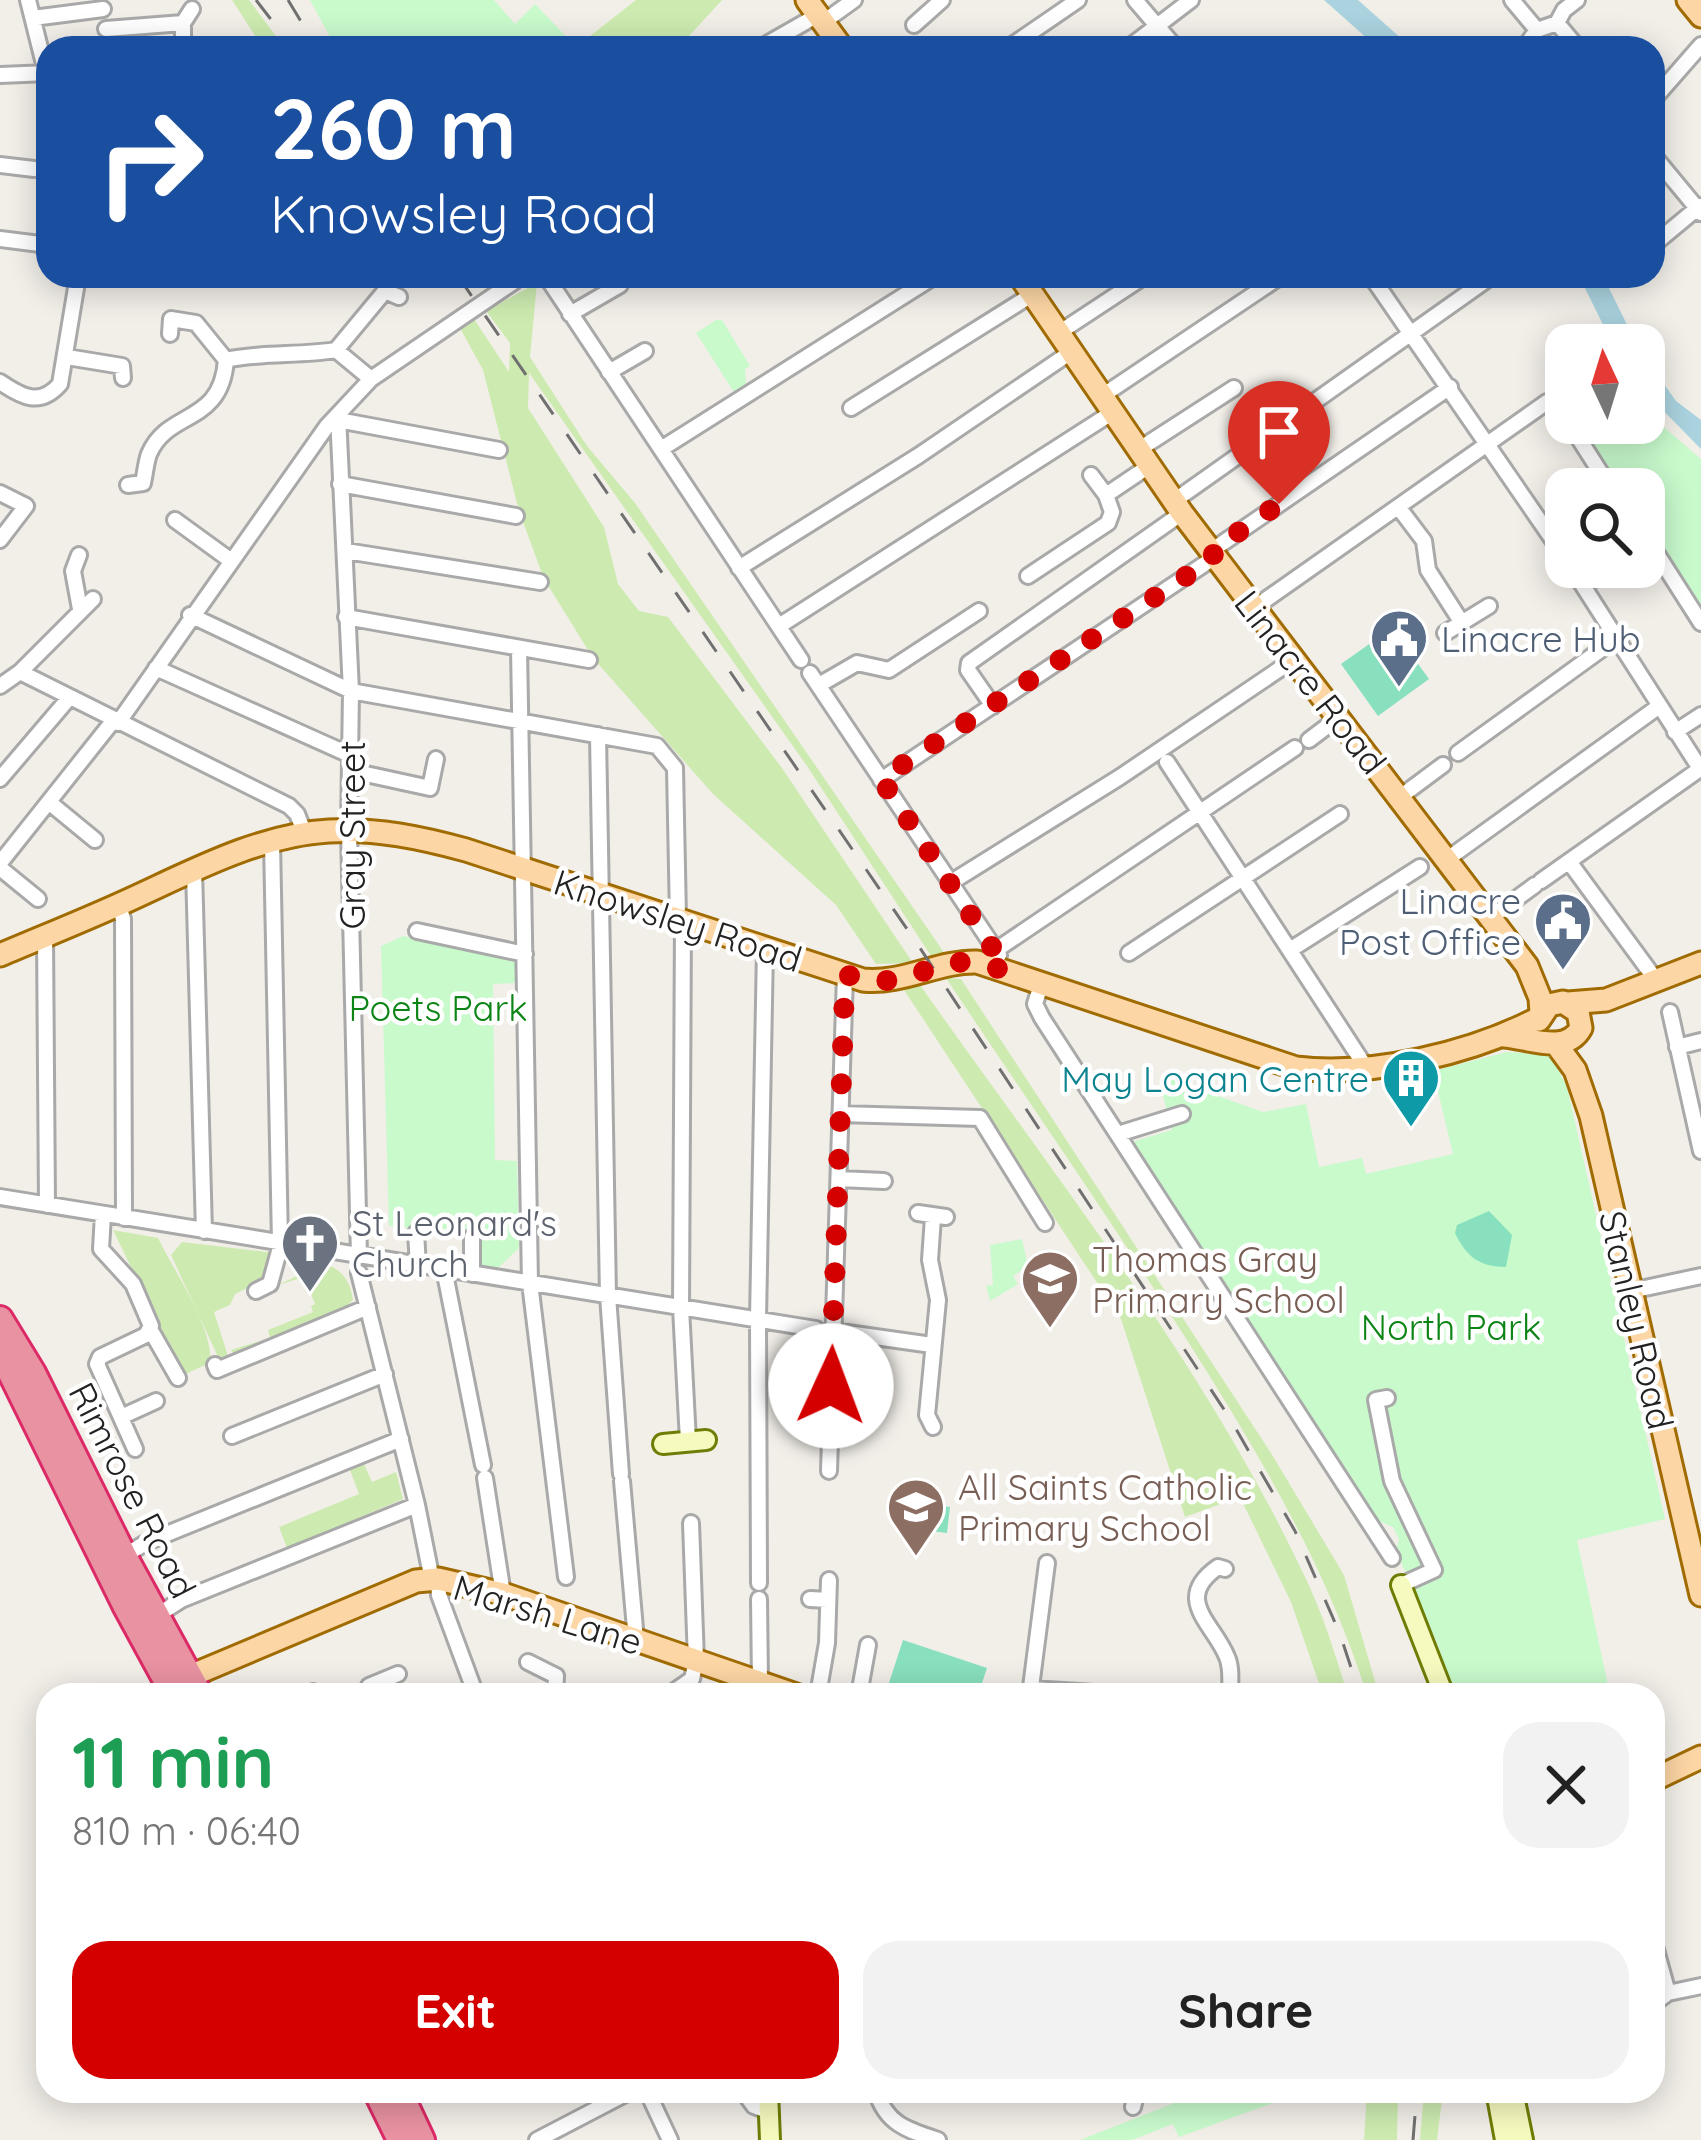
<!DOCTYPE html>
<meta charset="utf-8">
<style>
body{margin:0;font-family:Quicksand,sans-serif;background:#f2f2f2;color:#222;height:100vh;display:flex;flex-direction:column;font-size:45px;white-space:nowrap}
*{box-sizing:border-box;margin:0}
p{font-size:39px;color:#767676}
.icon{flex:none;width:66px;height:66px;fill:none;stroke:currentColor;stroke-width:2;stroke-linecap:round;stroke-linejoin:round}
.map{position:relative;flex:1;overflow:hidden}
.sheet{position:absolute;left:36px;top:1683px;width:1629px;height:420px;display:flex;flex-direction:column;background:#fff;border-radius:36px;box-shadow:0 6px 30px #0003}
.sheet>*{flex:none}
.top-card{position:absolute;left:36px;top:36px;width:1629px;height:252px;border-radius:36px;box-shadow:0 6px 30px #0003;background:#1a4fa0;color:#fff;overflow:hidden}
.needle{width:78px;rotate:356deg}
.fabs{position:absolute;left:1545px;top:324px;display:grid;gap:24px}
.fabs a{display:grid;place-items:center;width:120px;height:120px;border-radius:24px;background:#fff;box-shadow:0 6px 30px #0003;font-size:60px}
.pin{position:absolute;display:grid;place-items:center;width:102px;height:102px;color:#fff;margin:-123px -51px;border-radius:50% 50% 50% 0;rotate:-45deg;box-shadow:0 0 12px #0007}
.pin .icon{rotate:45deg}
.me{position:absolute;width:132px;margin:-66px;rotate:2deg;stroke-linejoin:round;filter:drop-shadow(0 0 9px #0008)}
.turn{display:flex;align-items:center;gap:42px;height:252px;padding:0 36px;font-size:54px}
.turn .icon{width:156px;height:156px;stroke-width:2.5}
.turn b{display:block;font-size:84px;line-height:102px}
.round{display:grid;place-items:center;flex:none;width:126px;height:126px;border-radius:36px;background:#f2f2f2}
.head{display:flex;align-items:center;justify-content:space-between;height:204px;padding:0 36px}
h1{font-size:72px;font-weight:700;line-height:90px;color:#1e9e55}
.cta{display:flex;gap:24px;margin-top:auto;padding:24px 36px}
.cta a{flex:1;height:138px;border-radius:36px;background:#d40000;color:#fff;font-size:48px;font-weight:700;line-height:138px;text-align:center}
.cta a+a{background:#f2f2f2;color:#222}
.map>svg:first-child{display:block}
.grass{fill:#cdebb0}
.park{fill:#c8facc}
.pitch{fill:#88e0be}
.water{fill:#aad3df}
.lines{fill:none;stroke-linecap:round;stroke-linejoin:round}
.street-casing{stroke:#a9a9a9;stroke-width:20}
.secondary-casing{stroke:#707d05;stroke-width:24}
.primary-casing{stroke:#a06b00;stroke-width:27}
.highway-casing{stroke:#dc2a67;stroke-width:30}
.street{stroke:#fff;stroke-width:14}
.secondary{stroke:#f7fabf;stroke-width:18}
.primary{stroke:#fcd6a4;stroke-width:21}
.highway{stroke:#e892a2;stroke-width:24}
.rail{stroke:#707070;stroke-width:3;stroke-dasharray:24 24;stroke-linecap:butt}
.route{stroke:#d40000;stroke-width:21;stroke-dasharray:0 37.8}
.labels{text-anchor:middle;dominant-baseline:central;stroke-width:9;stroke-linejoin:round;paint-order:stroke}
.service-label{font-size:36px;fill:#4e5e75;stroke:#fff;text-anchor:start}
.street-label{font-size:36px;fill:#222;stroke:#fff}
.park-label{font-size:36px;fill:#0c8416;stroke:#fff}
.culture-label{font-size:36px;fill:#0d838f;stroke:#fff;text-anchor:end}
.worship-label{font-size:36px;fill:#5b616d;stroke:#fff;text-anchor:start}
.education-label{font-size:36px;fill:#785e54;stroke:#fff;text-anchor:start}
</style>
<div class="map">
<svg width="1701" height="2140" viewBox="0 0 1701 2140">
<rect width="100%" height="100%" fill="#f2efe9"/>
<path class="grass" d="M232 0H249L285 48H263Z
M636 0H722L678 48 576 47Z
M537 283 530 357 587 446 635 503 945 954 933 959 807 766 529 373 528 408 604 527 618 584 639 611 668 617 782 768 913 963 876 964 836 905 713 794 593 658 544 579 519 511 483 370 460 328 474 319 509 372 510 343 486 311Z
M946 978 961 979 1271 1453 1344 1575 1379 1695H1367C1326 1565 1258 1452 1185 1337 1108 1216 1025 1097 946 978Z
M920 985C1053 1174 1205 1365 1304 1575 1323 1613 1335 1655 1348 1695H1323L1291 1602 1240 1497 1185 1517 1121 1319 904 990Z
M113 1230 158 1238C173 1269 215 1331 210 1363L183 1375Z
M182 1242 275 1253 270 1277 235 1294 230 1305 214 1312 228 1356 219 1359 171 1255Z
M284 1255C317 1261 348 1261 353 1300L343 1310 234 1355 231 1350 270 1338 268 1330 313 1312 311 1306 315 1304 304 1277 278 1285 297 1276 292 1262H282Z
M364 1464 372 1482 396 1472 403 1499 287 1548 279 1527 359 1494 350 1470Z
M1367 2091H1398L1397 2140H1364Z
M1424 2091H1443L1437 2140H1420Z"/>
<path class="park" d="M310 0H494L515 24 535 4 577 48H336Z
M716 320H722L750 366 745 369 746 384 734 392 696 333Z
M1644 403 1659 423 1701 459V608L1644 514V489H1623L1579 423H1644Z
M403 936 515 961V983L493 984 495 1160 517 1161 519 1248 498 1268 478 1264 477 1234 389 1226 381 946Z
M1507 1052 1551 1055 1567 1087 1665 1519 1577 1540 1610 1695H1453L1438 1645 1396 1551 1399 1539 1393 1527 1379 1521 1132 1142 1172 1130 1159 1081 1173 1080 1263 1112 1306 1104 1319 1167 1362 1158 1366 1174 1453 1154 1433 1071Z
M1022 1239 1028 1266 1013 1276 1018 1284 990 1301 986 1286 993 1285 990 1245Z
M1205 2091H1306L1179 2137 1173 2124 1132 2140H1080Z"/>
<path class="pitch" d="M1392 628 1429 679 1378 716 1341 664Z
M1489 1211 1512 1235 1506 1267C1479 1267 1466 1256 1455 1233L1457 1225Z
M900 1501 950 1507 947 1533 897 1527Z
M903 1640 987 1668 978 1695H885Z"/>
<path class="water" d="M1324 0H1358L1412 48H1378Z
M1579 276H1603L1637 345H1613Z
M1644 356 1676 401 1701 420V449L1644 391Z"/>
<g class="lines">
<defs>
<path id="street" d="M28 0 46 72
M1135 0 1176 48
M1512 0 1537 30 1557 23 1578 48
M33 18 103 9
M822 23 854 0
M1557 23 1564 10 1577 0
M914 25 942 0
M106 29 183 23
M183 48V23L192 9
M760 48 816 16
M1008 48 1078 0
M1128 48 1191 0
M1288 48 1298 46
M1524 48 1537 30
M0 75 48 73
M1653 100 1701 45
M1653 155 1701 213
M0 165 34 169
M0 239 48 245
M1653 245 1700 206
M546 276 801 660
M1371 276 1566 559
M570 314 620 285
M1060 332 1145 276
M336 350 385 291 399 297
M67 357 122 366 123 378
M226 360C262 352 299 356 336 350L371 379
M609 372 645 351
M0 382C22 397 40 407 60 384L78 276
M1102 396 1281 276
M851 408 1033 294
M338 415 351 691 349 831 359 1256
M338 420 499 450
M1569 423 1611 489
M661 449 935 276
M1138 450 1234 388
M1091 475 1106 495
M340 484 516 516
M128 485 143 483C145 474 146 462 149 454 168 409 221 426 226 360L196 323 171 319 170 334
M0 493 26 506 0 540
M1174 501 1492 276
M1399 508 1424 541 1428 570 1462 623
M175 520 230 560
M346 551 540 582
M1211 551 1450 387
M1657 554 1701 623
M79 555 73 571 80 609
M1571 567 1701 770
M739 568 918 456 1071 352
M1028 576 1108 523 1112 512 1106 495 1149 466
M1584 585 1613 567
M1254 608 1547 402 1557 404 1566 418
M190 615 351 691 657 746 675 768 678 919
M346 617 589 660
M779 626 1113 412
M1445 633 1489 606
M519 648 530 1283 566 1577
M156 668 350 755
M20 672 289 806 297 814 305 834
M810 673 999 955
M819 685 857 663 889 670 979 611
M0 686 20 672 93 599
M993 706 968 670 969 663 1182 513
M118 723 327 426 371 379 515 281
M1675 732 1701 715
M598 735 608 1296 621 1474
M1309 740 1338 718
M1458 753 1617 638
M1167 762 1367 1069
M352 771 430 788 436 759
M0 779 69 698
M881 780 1215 557
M1400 797 1443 765
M50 803 95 840
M272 842 280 1243
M1446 860 1658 707
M0 863 113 721
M1570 863 1656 980
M0 868 38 899
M194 870 204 1231
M1541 881 1700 769
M950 883 1120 777 1293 660
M119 905 123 919 124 1218
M1490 918 1535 885
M683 921 681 1308 688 1441
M417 931 525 954
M45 936 47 1205
M996 950 1295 748
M1290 950 1420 867
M1129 953 1340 814
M1042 981 1035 1004 1042 1018 1392 1558
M1670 1012 1701 1151
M1677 1047 1701 1041
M840 1114 980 1118 1045 1223
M1118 1134 1182 1114
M839 1179 884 1181
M0 1197 816 1329
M918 1213 946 1217
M103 1214 101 1249 133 1284 151 1326 146 1335 100 1357 97 1364 135 1449
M933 1217 930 1260 938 1300 927 1415 933 1427
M416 1233 418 1265
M472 1237V1274
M444 1269 483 1465
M359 1273 417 1505 432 1580
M256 1291 270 1284 281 1244
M1631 1291 1701 1276
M150 1329 178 1378
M833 1331 932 1345
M215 1365 217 1370 368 1307
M1387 1398 1376 1400 1392 1481 1434 1570 1401 1585
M121 1417 156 1401
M232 1436 385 1374
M829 1471 845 975
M485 1478 503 1594
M622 1481 636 1640
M124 1556 147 1542 401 1439
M1225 1569 1218 1567C1172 1599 1214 1624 1227 1657 1232 1668 1230 1683 1230 1695
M438 1579 439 1595 476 1695
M759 1583 758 1319 765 949
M759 1599 760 1682
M810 1599 828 1600
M156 1616 181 1600 417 1505
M528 1662 556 1676 555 1695
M1032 1689 1126 1695
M305 1695 313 1692
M372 1695 369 1686 398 1674
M669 1695 692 1679 696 1661 691 1523
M818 1695 827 1643 829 1580
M859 1695 868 1645
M1030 1695 1047 1563
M1653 1939 1668 1993
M1653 2004 1668 1993 1701 1986
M647 2091 670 2140
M743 2091 754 2106 767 2111
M876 2091C886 2124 907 2130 938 2140
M1133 2107 1137 2091
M537 2140 631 2091"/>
<path id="secondary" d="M663 1444 706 1440
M1401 1585 1444 1695
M768 2091 770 2140
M1496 2091 1505 2140
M1513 2091 1523 2140"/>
<path id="primary" d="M807 0 842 48
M1688 0 1701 16
M1020 276 1182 513 1527 966 1540 998 1541 1014
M0 955C40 938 80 922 120 904 185 875 256 835 329 831 376 828 422 838 466 850L863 980C903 984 938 961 977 962L1296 1068C1372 1077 1472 1053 1539 1018
M1568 1003 1606 1000 1701 963
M1504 1036C1530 1038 1566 1055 1581 1028L1578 1012 1563 1002 1549 1005 1539 1020
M1556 1044 1575 1070 1591 1116 1701 1595
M176 1682 416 1581 438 1579 503 1594 796 1695
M1653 1780 1701 1757"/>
<path id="highway" d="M0 1319 33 1373 124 1556 200 1695
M0 1351 125 1605 174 1695
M376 2091 400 2140
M399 2091 422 2140"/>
</defs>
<use href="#street" class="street-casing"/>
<use href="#secondary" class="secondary-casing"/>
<use href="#primary" class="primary-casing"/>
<use href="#highway" class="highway-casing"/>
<use href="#street" class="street"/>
<use href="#secondary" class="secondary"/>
<use href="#primary" class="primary"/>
<use href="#highway" class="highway"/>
<path class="rail" d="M256 0 293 48
M288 0 317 48
M458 276 916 942 1229 1417 1295 1531 1340 1634 1360 1695
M1413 2140 1417 2091"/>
</g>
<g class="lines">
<path class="route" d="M831 1386 845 975 885 981 961 962 1007 970 881 779 1215 557 1211 551 1279 504"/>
</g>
<defs>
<symbol id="civic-pin" viewBox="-11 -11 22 30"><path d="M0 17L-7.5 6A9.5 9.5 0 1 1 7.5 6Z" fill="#5c6f8a" stroke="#fff"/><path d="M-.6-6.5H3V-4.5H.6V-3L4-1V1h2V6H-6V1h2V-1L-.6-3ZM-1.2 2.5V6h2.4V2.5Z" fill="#fff"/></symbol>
<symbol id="building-pin" viewBox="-11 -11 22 30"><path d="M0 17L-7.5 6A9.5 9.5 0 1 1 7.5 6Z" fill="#0f9aa8" stroke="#fff"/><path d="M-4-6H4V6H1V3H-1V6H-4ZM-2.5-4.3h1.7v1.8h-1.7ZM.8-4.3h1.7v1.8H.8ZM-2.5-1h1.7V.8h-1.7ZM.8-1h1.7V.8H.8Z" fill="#fff"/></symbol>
<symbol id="church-pin" viewBox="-11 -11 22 30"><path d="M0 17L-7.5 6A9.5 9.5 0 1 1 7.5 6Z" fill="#6b7280" stroke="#fff"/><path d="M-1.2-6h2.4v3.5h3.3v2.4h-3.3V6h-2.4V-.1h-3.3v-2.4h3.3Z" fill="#fff"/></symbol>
<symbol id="school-pin" viewBox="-11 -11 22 30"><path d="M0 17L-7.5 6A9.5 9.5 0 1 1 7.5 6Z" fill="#8d6e63" stroke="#fff"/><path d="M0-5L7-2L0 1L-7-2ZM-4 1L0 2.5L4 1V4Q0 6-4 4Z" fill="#fff"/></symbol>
</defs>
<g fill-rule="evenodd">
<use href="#civic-pin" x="1366" y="605" width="66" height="90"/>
<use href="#civic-pin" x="1530" y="888" width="66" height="90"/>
<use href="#building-pin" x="1378" y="1045" width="66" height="90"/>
<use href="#church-pin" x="277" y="1210" width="66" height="90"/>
<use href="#school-pin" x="1017" y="1246" width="66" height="90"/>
<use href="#school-pin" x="883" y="1474" width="66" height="90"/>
</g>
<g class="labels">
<g class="service-label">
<text x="1441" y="638">Linacre Hub</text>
<text x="1521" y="900" text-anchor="end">Linacre<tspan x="1521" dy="41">Post Office</tspan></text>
</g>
<g class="street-label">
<text transform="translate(1311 682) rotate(52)">Linacre Road</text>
<text transform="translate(351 835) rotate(-90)">Gray Street</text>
<text transform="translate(678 920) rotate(18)">Knowsley Road</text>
<text transform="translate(1637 1320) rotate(77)">Stanley Road</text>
<text transform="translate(133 1490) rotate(63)">Rimrose Road</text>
<text transform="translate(548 1614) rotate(17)">Marsh Lane</text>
</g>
<g class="park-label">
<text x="438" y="1007">Poets Park</text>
<text x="1451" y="1326">North Park</text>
</g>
<g class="culture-label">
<text x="1369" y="1078">May Logan Centre</text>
</g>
<g class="worship-label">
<text x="352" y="1222">St Leonard's<tspan x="352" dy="41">Church</tspan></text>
</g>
<g class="education-label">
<text x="1092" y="1258">Thomas Gray<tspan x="1092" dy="41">Primary School</tspan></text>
<text x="958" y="1486">All Saints Catholic<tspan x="958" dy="41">Primary School</tspan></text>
</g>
</g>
</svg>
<div class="fabs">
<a><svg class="needle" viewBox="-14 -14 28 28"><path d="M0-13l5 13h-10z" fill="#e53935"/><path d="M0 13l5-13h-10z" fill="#767676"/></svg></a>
<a><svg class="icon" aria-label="search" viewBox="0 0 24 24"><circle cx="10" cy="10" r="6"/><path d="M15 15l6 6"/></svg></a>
</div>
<div class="pin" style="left:1279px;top:504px;background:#d93025"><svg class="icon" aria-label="arrive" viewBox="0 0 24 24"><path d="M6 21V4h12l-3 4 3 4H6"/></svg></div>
<svg class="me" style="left:831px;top:1386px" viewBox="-20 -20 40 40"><circle r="19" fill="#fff"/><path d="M0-13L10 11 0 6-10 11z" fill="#d40000"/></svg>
<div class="top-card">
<div class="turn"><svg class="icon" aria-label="right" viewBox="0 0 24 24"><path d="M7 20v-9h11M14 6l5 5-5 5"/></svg><div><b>260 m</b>Knowsley Road</div></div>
</div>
<section class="sheet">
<div class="head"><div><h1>11 min</h1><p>810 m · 06:40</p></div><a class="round"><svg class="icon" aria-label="close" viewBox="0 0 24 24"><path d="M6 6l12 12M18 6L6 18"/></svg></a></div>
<div class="cta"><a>Exit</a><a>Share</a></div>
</section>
</div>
